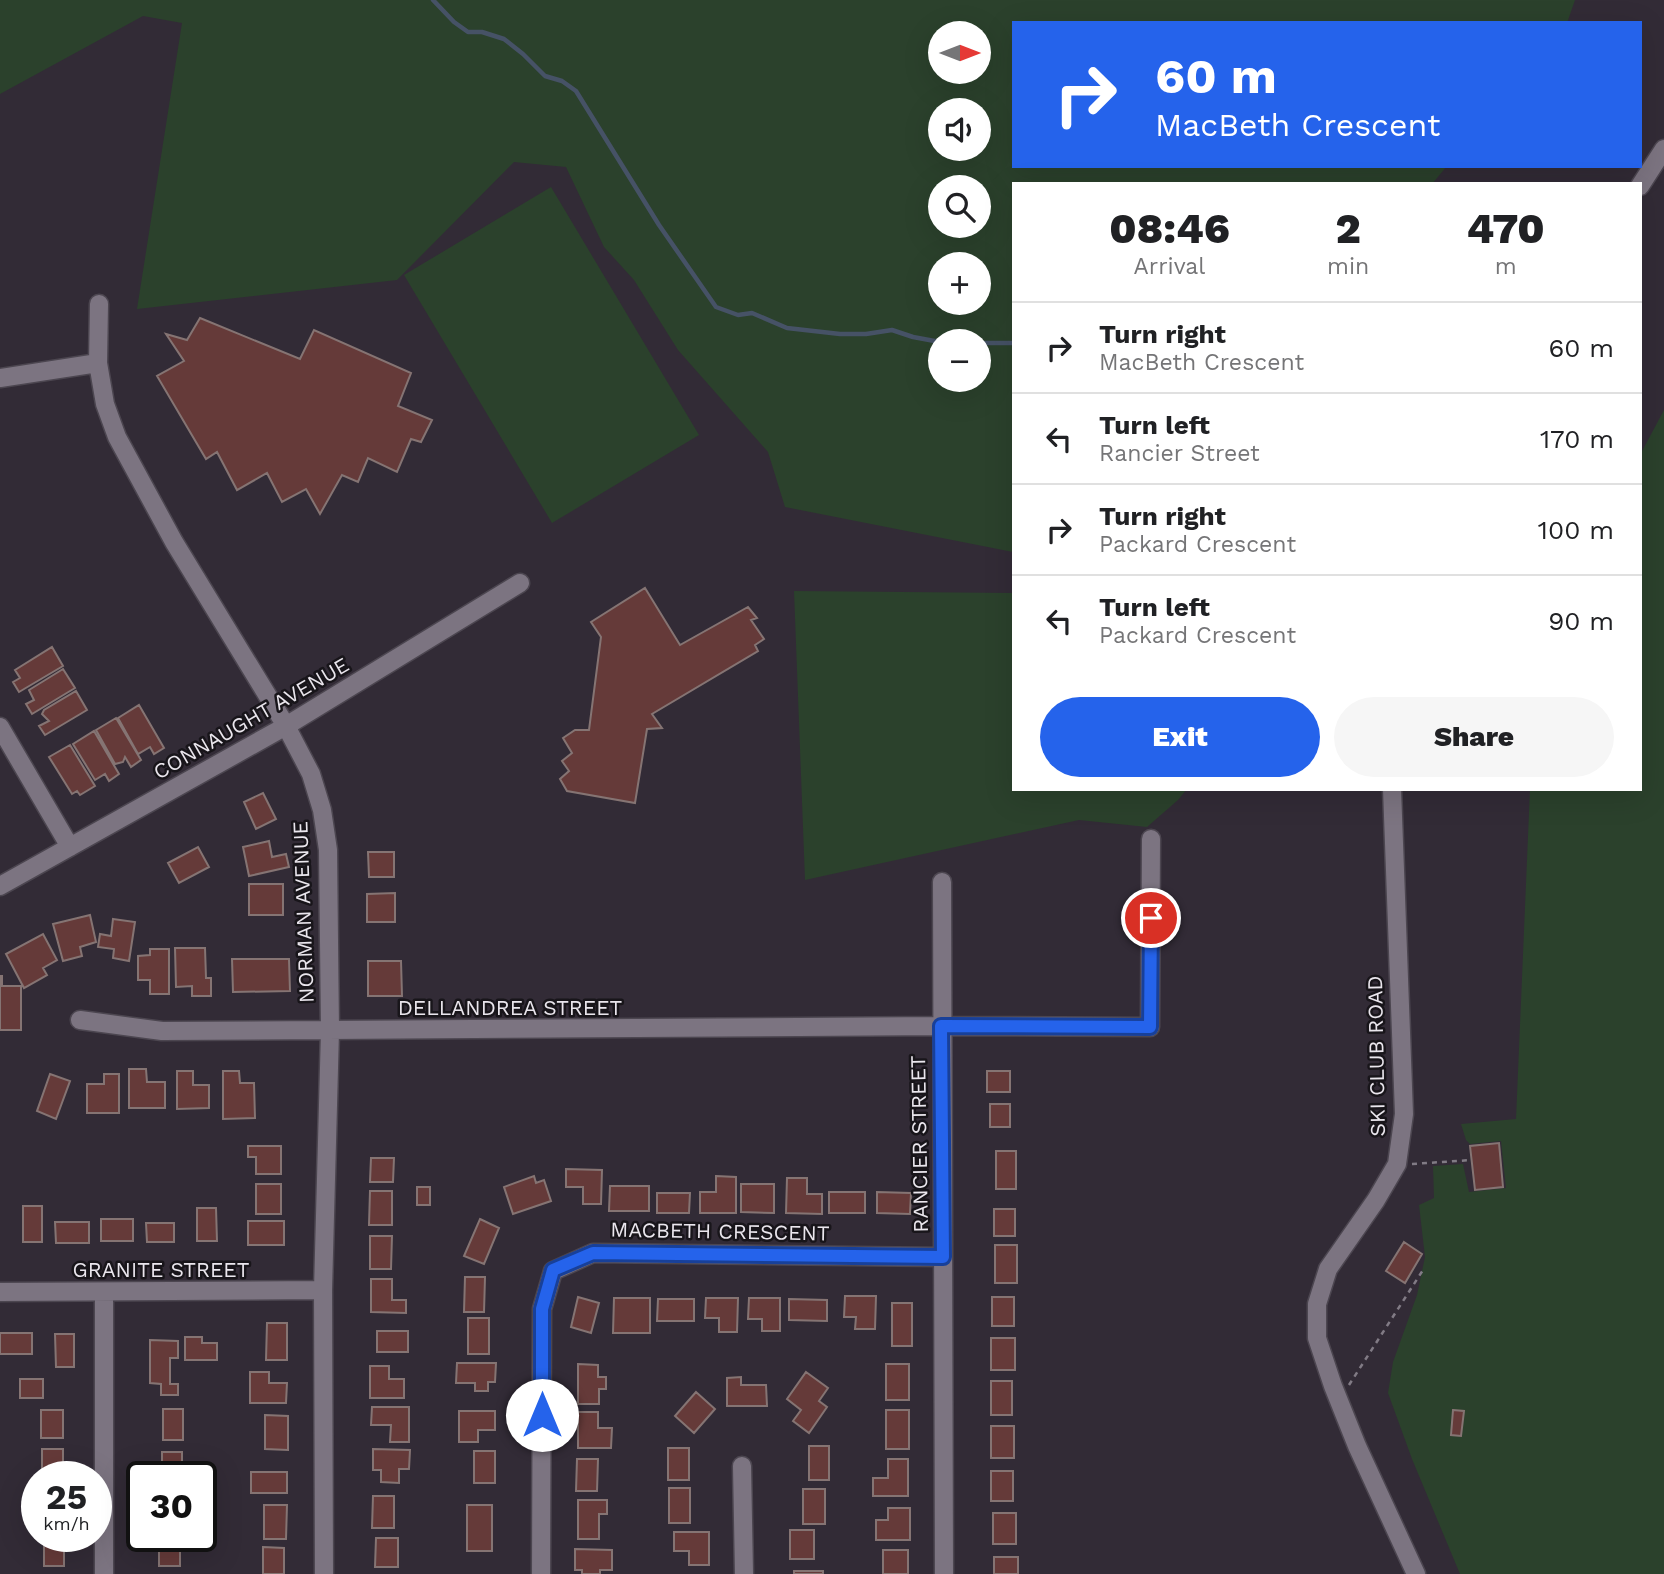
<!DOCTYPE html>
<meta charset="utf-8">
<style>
body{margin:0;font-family:"Work Sans",sans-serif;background:#f6f6f6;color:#202124;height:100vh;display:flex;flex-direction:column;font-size:26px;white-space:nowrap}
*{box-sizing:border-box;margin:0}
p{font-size:23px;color:#757577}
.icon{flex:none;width:38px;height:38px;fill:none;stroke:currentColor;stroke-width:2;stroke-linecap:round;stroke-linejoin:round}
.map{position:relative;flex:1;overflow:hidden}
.details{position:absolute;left:1012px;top:182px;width:630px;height:609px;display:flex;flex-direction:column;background:#fff;border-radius:0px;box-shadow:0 7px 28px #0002}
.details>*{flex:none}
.banner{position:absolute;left:1012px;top:21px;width:630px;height:147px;border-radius:0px;box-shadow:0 7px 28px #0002;background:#2563eb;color:#fff;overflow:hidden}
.needle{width:46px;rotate:90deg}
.tools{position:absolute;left:928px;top:21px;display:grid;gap:14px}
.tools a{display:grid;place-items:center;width:63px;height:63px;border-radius:50%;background:#fff;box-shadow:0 7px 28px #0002;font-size:35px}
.speed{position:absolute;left:21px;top:1461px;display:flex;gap:14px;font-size:35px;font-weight:700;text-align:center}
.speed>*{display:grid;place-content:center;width:91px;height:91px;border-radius:50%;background:#fff;box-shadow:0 7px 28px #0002;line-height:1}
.speed small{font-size:18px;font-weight:400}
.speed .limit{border:4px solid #111;border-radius:10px;background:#fff;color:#111}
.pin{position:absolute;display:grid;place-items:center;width:60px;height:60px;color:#fff;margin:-30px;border:4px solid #fff;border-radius:50%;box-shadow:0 2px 7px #0007}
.me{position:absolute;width:77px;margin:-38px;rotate:0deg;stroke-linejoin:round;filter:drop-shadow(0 0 5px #0008)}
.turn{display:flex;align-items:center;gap:24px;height:147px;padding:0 28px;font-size:32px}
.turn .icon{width:91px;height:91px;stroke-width:2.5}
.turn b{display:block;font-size:49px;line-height:60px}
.eta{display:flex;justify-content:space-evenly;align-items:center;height:119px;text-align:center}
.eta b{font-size:42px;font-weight:800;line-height:49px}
.button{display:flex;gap:14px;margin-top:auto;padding:14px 28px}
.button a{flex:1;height:80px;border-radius:42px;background:#2563eb;color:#fff;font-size:28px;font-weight:800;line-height:80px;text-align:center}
.button a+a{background:#f6f6f6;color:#202124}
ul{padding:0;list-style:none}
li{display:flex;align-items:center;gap:21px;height:91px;padding:0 28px;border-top:2px solid #e0e0e0}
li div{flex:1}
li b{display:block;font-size:26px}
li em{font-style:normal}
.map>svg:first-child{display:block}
.green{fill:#2b412c;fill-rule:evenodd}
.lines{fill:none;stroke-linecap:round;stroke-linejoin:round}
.stream{stroke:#465266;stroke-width:4.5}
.building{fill:#653a39;stroke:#857473;stroke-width:2}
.minor-casing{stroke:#4c4650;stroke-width:21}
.path{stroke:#817b85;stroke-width:2.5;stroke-dasharray:5 5;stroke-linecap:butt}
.minor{stroke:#7c7481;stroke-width:18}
.route-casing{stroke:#184099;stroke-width:18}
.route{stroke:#2563eb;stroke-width:12}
.labels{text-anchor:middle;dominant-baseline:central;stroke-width:5;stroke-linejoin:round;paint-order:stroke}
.street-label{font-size:21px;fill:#eae6ed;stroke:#18151a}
</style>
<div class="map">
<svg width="1664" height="1574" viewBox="0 0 1664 1574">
<rect width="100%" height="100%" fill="#322b36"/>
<path class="green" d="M0 0H1575L1567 23H1013V166H1447L1432 184H1013V552L785 507 768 452 678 350 634 280 604 247 566 167 514 162 397 280 137 309 182 23 143 16 0 94ZM978 33V72H940V33ZM940 110H978V149H940ZM940 187H978V226H940ZM978 264V303H940V264ZM978 341V380H940V341Z
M551 187 699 435 552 523 404 275Z
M1664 410V1574H1460L1412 1459 1388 1393 1393 1362 1417 1295 1425 1257 1419 1205 1434 1198 1433 1166 1463 1164 1469 1192 1506 1188 1501 1141 1470 1144 1466 1140 1461 1124 1516 1119 1530 789H1640V455Z
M794 591 1013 593V789H1187L1178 800 1147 827 1079 820 805 880Z"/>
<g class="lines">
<path class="stream" d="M433 0 454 22 468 32H482L504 39 523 54 545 76 562 81 576 91 659 225 716 307 738 315 752 313 787 328 840 334H866L892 330 913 337 940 342
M978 343H1013"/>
</g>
<path class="building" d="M200 318 300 359 314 330 411 373 398 406 432 420 421 442 411 439 397 472 368 458 358 482 342 475 320 514 306 489 282 502 267 473 237 490 217 452 206 459 157 376 184 361 166 334 187 340Z
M645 588 680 645 748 607 757 618 751 620 764 639 755 645 758 651 652 714 662 728 647 729 635 803 567 791 560 779 569 771 562 761 572 753 563 738 575 730H589L601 637 591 622Z
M52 647 63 666 19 692 13 682 20 678 15 670Z
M63 669 75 688 32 714 26 704 34 700 29 690Z
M76 691 87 710 45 735 39 726 49 721 42 714 44 710Z
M139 705 164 748 154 754 150 747 138 754 118 718Z
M116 718 141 760 131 767 125 757 123 762 115 764 96 730Z
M94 731 119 774 109 781 105 774 95 780 73 744Z
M70 745 95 786 80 795 77 791 72 794 49 757Z
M263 793 276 819 256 829 244 802Z
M269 841 272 857 286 854 289 867 249 876 243 847Z
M198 847 209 867 179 883 168 863Z
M368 852H394V877H369Z
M249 884H283V915H249Z
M395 893V922H367V894Z
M90 915 96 942 80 947 82 956 63 961 53 924Z
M113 919 135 922 129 961 113 958 114 949 98 947 100 934 111 936Z
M43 934 57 960 43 968 47 975 24 988 6 954Z
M175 948H205L206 978H211V996H192V986L176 987Z
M150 949H169V994H150V980H138V956L150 955Z
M232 959H289L290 991 233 992Z
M368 961H401L402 996H368Z
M0 976H2V986H21V1030H0Z
M129 1069H146L147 1082H165V1108H129Z
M177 1071H193V1085H209V1108L177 1109Z
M223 1071H239L240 1083H254L255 1118 223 1119Z
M987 1071H1010V1092H987Z
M50 1074 70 1081 56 1119 37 1111Z
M104 1074H119V1113H87V1084H104Z
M990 1104H1010V1127H990Z
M1499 1143 1503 1187 1475 1190 1470 1146Z
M248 1146H281V1174H256V1157H248Z
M996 1151H1016V1189H996Z
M371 1158H394L393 1182H370Z
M566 1169 602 1170 601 1204H583V1187H566Z
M534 1176 536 1183 544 1180 551 1201 513 1214 504 1187Z
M716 1176 736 1177V1213H700V1192H716Z
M787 1178H807V1194H822V1214L786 1213Z
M256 1184H281V1214H256Z
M741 1184H774V1213L741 1212Z
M610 1186H649V1211H609Z
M417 1187H430V1205H417Z
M370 1191H392V1225H369Z
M829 1192H865V1213H829Z
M877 1192 911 1193 910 1214 877 1213Z
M657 1193H690L689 1213H657Z
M23 1206H42V1242H23Z
M197 1208H216L217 1241H197Z
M994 1209H1015V1236H994Z
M101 1219H133V1241H101Z
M480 1219 499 1228 484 1264 464 1256Z
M248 1221H284V1245H248Z
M55 1222H89V1243H56Z
M146 1223H174V1242H147Z
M370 1236H392L391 1269H370Z
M1404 1242 1422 1254 1405 1283 1386 1271Z
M995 1245H1017V1283H995Z
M465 1277H485L484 1312H464Z
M371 1279H392V1300H406V1313L371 1312Z
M845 1296H876L875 1329H855L856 1317H844Z
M578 1297 599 1303 591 1333 571 1327Z
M992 1297H1014V1326H992Z
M614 1298H650V1333H613Z
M706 1298H738L737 1332H719V1318H705Z
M749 1298H780V1331H762V1319H748Z
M658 1299H694V1321H657Z
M789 1299 827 1300V1321L789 1320Z
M892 1303H912V1346H892Z
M468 1318H489V1354H468Z
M267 1323H287V1360H266Z
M377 1331H408V1352H377Z
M0 1333H32V1354H0Z
M55 1334H74V1367H56Z
M185 1337H202V1343H217V1360H185Z
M991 1338H1015V1370H991Z
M150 1340 178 1341V1358H170V1384H178V1395H161V1384L150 1383Z
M457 1363H496L495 1382H488V1391H475V1383H456Z
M578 1364 598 1365V1377H606V1389H599V1404H578Z
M886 1364H909V1400H886Z
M370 1366H389V1379H404V1398H370Z
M250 1372H269V1383H287L286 1403H250Z
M806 1372 828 1388 819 1401 827 1407 809 1433 793 1421 801 1410 787 1399Z
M741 1377V1385H766L767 1406H727V1378Z
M20 1379H43V1398H20Z
M991 1381H1012V1415H991Z
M696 1392 715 1409 694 1433 675 1416Z
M372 1407H409V1442H390L391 1425H371Z
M163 1409H183V1440H163Z
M41 1410H63V1438H41Z
M886 1410H909V1449H886Z
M1453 1410 1464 1411 1461 1436 1451 1435Z
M459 1411H495V1430H478V1442H459Z
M578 1412H598V1428H612L611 1448H578Z
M265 1415 288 1416V1450L265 1449Z
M991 1426H1014V1458H991Z
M809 1446H829V1480H809Z
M668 1448H689V1480H668Z
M42 1449H63V1477H42Z
M373 1449 410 1450 409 1469H399V1483L381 1482V1470H373Z
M474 1451H495V1483H474Z
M162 1452H182V1477H162Z
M577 1459H598L597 1491H576Z
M888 1459H908V1496H873V1478H888Z
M991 1471H1013V1501H991Z
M251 1472H287V1493H251Z
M669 1488H690V1523H669Z
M803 1489H825V1524H803Z
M373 1496H394V1528H372Z
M578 1500H607V1514H599V1539H578Z
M264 1505H287L286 1539H264Z
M467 1505H492V1551H467Z
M888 1508H910V1540H876V1520H888Z
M993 1513H1016V1544H993Z
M790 1530H814V1559H790Z
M674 1532H709V1565H689V1551H674Z
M44 1536H64V1566H44Z
M159 1536H180V1566H159Z
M376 1538H398V1567H375Z
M263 1547 284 1548V1574H263Z
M575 1549 612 1550V1570H600V1574H582V1570H575Z
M883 1550H908V1574H883Z
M994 1557H1018V1574H994Z
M794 1571H823V1574H794Z"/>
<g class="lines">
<defs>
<path id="minor" d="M1640 186 1664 149
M99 304 98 363 105 404 117 437 174 542 286 726 311 774 322 810 328 850 330 1031 323 1290 324 1574
M0 378 98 363
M0 727 70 847
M1392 789 1404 1114 1397 1164 1376 1200 1328 1269 1317 1304V1338L1333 1386 1357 1446 1416 1574
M942 882 944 1574
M0 886 286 726 520 583
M80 1020 162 1031 941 1026 1150 1027 1151 839
M0 1292 323 1290
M104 1292V1574
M742 1466 744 1574
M541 1574 542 1309 553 1271 593 1253 943 1257"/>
</defs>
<use href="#minor" class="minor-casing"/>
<path class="path" d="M1412 1164 1472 1160
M1349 1385 1423 1270"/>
<use href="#minor" class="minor"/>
</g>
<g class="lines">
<defs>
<path id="route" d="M542 1415V1309L553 1270 593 1253 943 1257 941 1026 1150 1027 1151 918"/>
</defs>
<use href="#route" class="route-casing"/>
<use href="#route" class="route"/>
</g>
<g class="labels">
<g class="street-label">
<text transform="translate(251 718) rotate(-30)">CONNAUGHT AVENUE</text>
<text transform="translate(303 912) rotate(-92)">NORMAN AVENUE</text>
<text x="510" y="1007">DELLANDREA STREET</text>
<text transform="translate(1376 1056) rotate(-91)">SKI CLUB ROAD</text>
<text transform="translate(919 1144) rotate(-91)">RANCIER STREET</text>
<text transform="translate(720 1231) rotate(1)">MACBETH CRESCENT</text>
<text x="161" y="1269">GRANITE STREET</text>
</g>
</g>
</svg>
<div class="tools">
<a><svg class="needle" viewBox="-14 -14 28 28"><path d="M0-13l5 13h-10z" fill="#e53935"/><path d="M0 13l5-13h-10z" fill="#757577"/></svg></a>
<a><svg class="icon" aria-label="sound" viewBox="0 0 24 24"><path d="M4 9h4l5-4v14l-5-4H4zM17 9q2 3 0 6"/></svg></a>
<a><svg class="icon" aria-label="search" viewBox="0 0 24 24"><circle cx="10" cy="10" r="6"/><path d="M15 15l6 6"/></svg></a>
<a>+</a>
<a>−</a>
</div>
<div class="speed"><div>25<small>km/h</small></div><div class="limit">30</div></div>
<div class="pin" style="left:1151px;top:918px;background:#d93025"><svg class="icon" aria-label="arrive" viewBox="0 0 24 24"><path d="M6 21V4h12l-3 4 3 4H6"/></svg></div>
<svg class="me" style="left:542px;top:1415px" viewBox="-20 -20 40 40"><circle r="19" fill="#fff"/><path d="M0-13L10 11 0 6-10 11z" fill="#2563eb"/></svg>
<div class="banner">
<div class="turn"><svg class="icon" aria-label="right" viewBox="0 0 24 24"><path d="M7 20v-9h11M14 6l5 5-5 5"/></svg><div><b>60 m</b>MacBeth Crescent</div></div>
</div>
<section class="details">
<div class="eta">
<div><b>08:46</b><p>Arrival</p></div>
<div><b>2</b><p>min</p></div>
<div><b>470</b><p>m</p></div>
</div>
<ul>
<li><svg class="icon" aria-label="right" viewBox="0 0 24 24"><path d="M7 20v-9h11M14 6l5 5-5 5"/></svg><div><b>Turn right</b><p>MacBeth Crescent</p></div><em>60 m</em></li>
<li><svg class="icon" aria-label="left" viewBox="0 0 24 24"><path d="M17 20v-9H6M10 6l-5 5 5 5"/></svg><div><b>Turn left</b><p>Rancier Street</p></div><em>170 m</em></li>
<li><svg class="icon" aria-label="right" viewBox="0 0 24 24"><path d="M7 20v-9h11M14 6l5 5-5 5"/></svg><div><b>Turn right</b><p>Packard Crescent</p></div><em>100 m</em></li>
<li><svg class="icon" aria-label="left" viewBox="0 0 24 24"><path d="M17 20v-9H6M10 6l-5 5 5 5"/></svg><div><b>Turn left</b><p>Packard Crescent</p></div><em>90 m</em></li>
</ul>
<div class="button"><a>Exit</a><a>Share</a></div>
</section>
</div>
